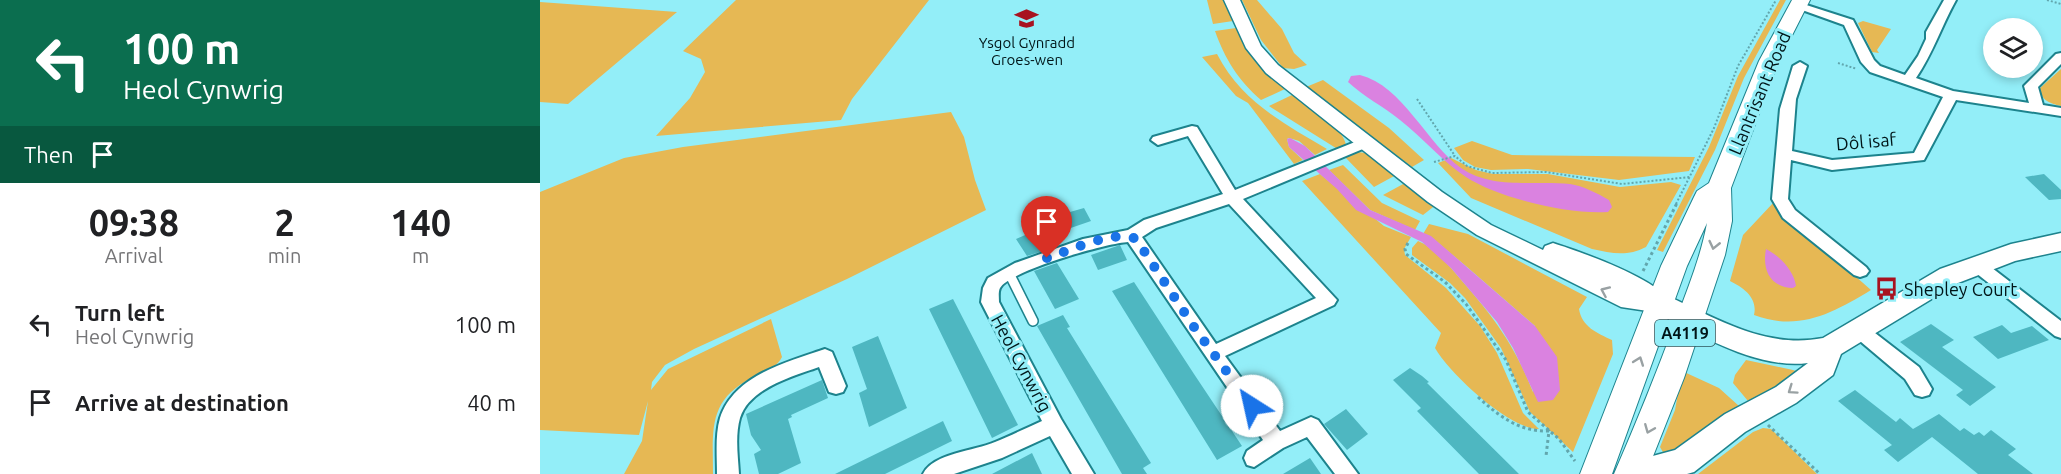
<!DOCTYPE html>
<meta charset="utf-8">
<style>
body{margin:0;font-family:Ubuntu,sans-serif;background:#f2f2f2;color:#202124;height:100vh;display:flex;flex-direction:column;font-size:22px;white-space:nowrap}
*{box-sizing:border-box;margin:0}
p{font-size:20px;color:#757577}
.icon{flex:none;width:33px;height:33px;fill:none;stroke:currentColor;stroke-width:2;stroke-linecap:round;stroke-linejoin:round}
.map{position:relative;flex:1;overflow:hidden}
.sheet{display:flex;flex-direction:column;background:#fff;width:540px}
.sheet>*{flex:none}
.guide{background:#0b6e4f;color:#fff;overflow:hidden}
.controls{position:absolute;left:1443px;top:18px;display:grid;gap:12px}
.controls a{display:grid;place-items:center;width:60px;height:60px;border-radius:50%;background:#fff;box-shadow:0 3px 9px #0003;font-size:30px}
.pin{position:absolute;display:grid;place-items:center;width:51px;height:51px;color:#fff;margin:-62px -26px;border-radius:50% 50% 50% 0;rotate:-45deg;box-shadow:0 0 6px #0007}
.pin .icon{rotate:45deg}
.me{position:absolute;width:66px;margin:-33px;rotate:325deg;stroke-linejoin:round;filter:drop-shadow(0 0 4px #0008)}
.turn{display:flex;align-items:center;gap:21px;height:126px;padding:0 24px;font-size:27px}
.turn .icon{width:78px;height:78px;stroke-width:2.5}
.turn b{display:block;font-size:42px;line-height:51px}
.then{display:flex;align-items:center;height:57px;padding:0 24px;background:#0003;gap:12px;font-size:22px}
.eta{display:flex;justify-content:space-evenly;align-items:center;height:102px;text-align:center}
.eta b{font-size:36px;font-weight:600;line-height:42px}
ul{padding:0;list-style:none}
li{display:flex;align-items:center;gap:18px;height:78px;padding:0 24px}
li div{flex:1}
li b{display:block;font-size:22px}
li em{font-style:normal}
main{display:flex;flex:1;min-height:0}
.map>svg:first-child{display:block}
.green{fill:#e6b854}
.water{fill:#da82e0}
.building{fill:#4eb7c1}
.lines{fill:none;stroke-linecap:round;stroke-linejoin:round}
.service-casing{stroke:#1d838d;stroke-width:12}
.minor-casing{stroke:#1d838d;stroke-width:4}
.tertiary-casing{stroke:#1d838d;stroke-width:3}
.secondary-casing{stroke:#1d838d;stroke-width:3}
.primary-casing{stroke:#1d838d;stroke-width:2}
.path-far1{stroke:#62a6ad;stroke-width:2;stroke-dasharray:2 2;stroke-linecap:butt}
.path{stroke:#62a6ad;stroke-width:3;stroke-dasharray:3 3;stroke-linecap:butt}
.service{stroke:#fff;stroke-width:9}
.minor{fill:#fff;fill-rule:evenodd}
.tertiary{fill:#fff;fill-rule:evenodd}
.secondary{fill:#fff;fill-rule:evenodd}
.primary{fill:#fff;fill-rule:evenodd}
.oneway{stroke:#99a1a3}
.route{stroke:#1a73e8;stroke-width:10;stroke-dasharray:0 18}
.labels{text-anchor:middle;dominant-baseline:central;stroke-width:6;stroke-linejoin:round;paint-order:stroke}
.far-poi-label{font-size:15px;fill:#001518;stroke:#93eef8}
.shield{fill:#93eef8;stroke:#2c565b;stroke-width:1.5}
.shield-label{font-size:16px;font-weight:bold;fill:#001518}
.street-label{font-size:18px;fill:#001518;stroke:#93eef8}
.poi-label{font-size:18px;fill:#001518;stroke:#93eef8;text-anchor:start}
</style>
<main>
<section class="sheet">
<div class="guide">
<div class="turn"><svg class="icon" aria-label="left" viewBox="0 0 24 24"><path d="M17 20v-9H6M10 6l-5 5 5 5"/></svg><div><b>100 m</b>Heol Cynwrig</div></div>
<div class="then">Then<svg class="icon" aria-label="arrive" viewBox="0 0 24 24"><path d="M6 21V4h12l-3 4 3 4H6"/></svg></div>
</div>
<div class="eta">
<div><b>09:38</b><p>Arrival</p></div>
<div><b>2</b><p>min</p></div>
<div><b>140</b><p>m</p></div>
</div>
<ul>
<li><svg class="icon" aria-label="left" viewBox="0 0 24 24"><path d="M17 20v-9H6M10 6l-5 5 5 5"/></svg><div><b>Turn left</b><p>Heol Cynwrig</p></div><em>100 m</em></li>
<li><svg class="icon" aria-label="arrive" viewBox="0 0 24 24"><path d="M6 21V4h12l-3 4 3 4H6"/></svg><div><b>Arrive at destination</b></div><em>40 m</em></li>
</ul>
</section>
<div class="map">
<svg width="1521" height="474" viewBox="0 0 1521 474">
<rect width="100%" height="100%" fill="#93eef8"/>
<path class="green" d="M196 0H389L312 99 301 120 116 136 150 98 165 72 161 59 143 51Z
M667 0H684L693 21 673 24Z
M702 0H717L742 29 754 53 767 65 754 69 743 68 721 40Z
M1240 0H1246L1204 78 1175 150 1123 252 1117 250 1169 147 1198 76Z
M0 2 137 12 28 104 0 102Z
M1323 21 1351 29 1337 50 1339 53 1332 52 1318 23Z
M696 28 719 64 745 89 721 100C698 80 685 59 675 31Z
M677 54C701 101 743 123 787 149L775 155 759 141 749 138 747 139 749 147 763 160 754 164 708 103 696 96 662 57Z
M1521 69V106C1511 104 1500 100 1500 88Z
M783 80 849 128 884 160 872 167 766 87Z
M752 95C768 107 803 126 806 145L799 150 729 106Z
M411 112 424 137 435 180 446 210 307 279 154 349 125 365 112 382 111 390 128 369 231 319 242 357C236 369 223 372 212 378 167 400 173 432 173 474H84L102 441 108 401 99 435 0 430V192L84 158 143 147Z
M932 141 972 155 1155 157 1149 171 1079 180 988 169 951 170 935 167 923 160 914 148Z
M817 152 826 153 856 175 834 187 804 156Z
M911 158 936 170 953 174H1008L1080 187 1131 182 1141 185 1106 247C1087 257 1071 253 1052 249L931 198 898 163Z
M803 165 842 203 880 221 875 230 830 210 789 170Z
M780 174 844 226 871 237 864 249 865 255 906 288 940 326 957 353 983 413 999 429C969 429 910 374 895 348L901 333 762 181Z
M865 183 897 204 883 215 843 195Z
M1234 202 1240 210 1331 290C1293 313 1259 332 1214 315 1218 298 1204 288 1190 281L1203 235Z
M889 224 928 234 1047 297 1039 309C1042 327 1057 333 1072 340L1073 354 1033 452 990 412 961 348 925 298 910 283 872 255V248L878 241C896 248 910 267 923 282 955 319 975 346 993 392L995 326 927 267 891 237 883 234Z
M1206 360 1253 370 1259 372 1226 393 1208 401 1193 383 1195 375Z
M1142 371 1179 388 1199 406 1133 452 1124 454 1120 447 1135 410Z
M1223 428 1231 429 1277 474H1158L1213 432Z"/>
<path class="water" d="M820 75C862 85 888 145 921 168 953 190 995 180 1030 184 1043 186 1057 193 1069 200L1072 207 1068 212C1029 215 958 198 926 177 902 161 883 138 860 120 843 106 824 97 808 82L811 76Z
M750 138 765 146 830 210 891 236 995 326 1017 357 1020 390 1013 400 998 402 973 348 957 322 911 268 882 242 816 210 797 189 749 147 747 139Z
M1226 249C1240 256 1254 271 1256 286L1253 288C1230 287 1222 270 1226 249Z"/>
<path class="building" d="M1504 174 1521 190V199L1509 200 1485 177Z
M544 208 551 221 522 231 516 216Z
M492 232 503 251 487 256 476 239Z
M580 245 587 260 558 270 551 255Z
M517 263 539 299 515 309 494 271Z
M594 282 654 374 702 446 677 460 572 291Z
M413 299 478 425 452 438 389 309Z
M523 315 530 327 527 328 611 463 603 468 607 474H582L497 326Z
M1391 324 1414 340 1402 347 1456 387 1430 406 1416 395 1423 390 1360 342Z
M1462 325 1471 333 1492 326 1509 340 1458 359 1433 337Z
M338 336 367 408 329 427 319 393 327 389 312 347Z
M870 368 882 376 889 382 887 383 979 474H939L877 411 881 408 853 380Z
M282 380 288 398 251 415 252 417 248 419 261 463 238 474H219L214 454 221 450 211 435 206 414Z
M1315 390 1356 422 1360 418 1373 429 1399 414 1420 431 1424 428 1434 435 1439 432 1444 436 1451 430 1476 449 1468 455 1493 474H1438L1392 437 1358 462 1344 450 1352 445 1298 401Z
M806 409 828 434 807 450 784 424Z
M403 421 412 441 345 474H295Z
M492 453 502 474H452Z
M770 458 781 474H743Z"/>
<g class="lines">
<defs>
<path id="service" d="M469 273 493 321"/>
<path id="minor" d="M1404 0H1416C1401 27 1393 53 1376 78L1413 91 1489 103 1484 86 1516 54 1521 53V64L1498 87 1503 105 1521 108V116L1416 100 1384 160 1292 170 1251 160 1248 199 1255 210 1326 267 1329 271 1326 275 1320 277 1314 275 1243 218 1232 199 1240 109 1253 66 1260 62 1267 66 1256 99 1252 151 1292 160 1374 153 1403 97 1330 72 1321 62 1304 25 1251 6 1257 2 1313 20 1334 60 1340 66 1365 75 1378 56 1386 39V32Z
M652 126 657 127 695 190 825 138 832 143 830 146 703 199 797 300 794 305 685 356 740 431 771 417 778 420 818 474H795L767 437 743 448 714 467 707 465 704 458 707 451 723 440 588 242C567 243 469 271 460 288 458 292 459 298 459 302L521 419 554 474H532L510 436 462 458 414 474H383C393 453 435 451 455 442 470 436 486 428 502 421L441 302 443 288 448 278 475 263 543 239 588 230 604 220 683 194 648 136 618 145 611 140 613 137ZM689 204 776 298 676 344 602 237 616 228Z
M1437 259 1443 261 1521 321V338L1515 336 1431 269 1428 265 1431 261Z
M1320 324 1326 326 1379 367 1392 389 1389 395 1382 397 1375 395 1365 379 1314 336 1311 331 1314 326Z
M285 349 292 352 306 386 303 392 296 394 289 392 279 367C254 376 209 388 200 418 195 436 198 456 199 474H177C177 456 175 435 180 418 194 375 247 362 285 349Z"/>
<path id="tertiary" d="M684 0H700L721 46 738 65 902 192 951 225 1003 250 1005 246 1013 243C1041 252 1119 279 1132 304L1129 310 1121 313 1081 307 937 235 888 202 726 73 706 48Z"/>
<path id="secondary" d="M1521 233V251L1475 261 1418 283 1301 354 1293 375 1256 403 1205 432 1154 472 1147 474H1079L1083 464 1135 450 1185 414 1236 387 1268 363C1217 370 1156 333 1112 311L1108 304 1112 297 1121 294 1130 297C1179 320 1227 349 1283 338L1400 269 1471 244Z"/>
<path id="primary" d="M1252 0H1270L1239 61 1191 188 1192 221 1185 255 1144 378 1106 474H1074C1096 423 1117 372 1136 320 1148 288 1161 256 1167 223L1147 266 1072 474H1040L1121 266 1154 197 1157 191 1169 183 1219 61Z"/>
</defs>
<use href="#service" class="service-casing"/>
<use href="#minor" class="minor-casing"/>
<use href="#tertiary" class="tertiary-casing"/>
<use href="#secondary" class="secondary-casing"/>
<use href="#primary" class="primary-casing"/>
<path class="path-far1" d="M1507 0 1521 4
M1298 63 1317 69
M877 99 915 156
M894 162 915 156 927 166 952 173 1006 172 1082 184 1150 177
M1136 204 1174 128 1198 66 1236 0"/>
<path class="path" d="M868 243 865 249 866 254 905 282 926 304 966 360 988 412 1019 439 1035 461
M1103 271 1137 203
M938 397C959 416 979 432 1009 431L1006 456
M1228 425 1280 474"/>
<use href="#service" class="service"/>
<use href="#minor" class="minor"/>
<use href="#tertiary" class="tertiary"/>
<use href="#secondary" class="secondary"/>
<use href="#primary" class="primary"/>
</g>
<defs><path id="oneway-chevron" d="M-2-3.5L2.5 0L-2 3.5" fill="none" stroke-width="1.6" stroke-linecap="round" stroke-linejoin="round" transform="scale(1.5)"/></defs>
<g class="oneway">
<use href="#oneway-chevron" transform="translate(1174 245) rotate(103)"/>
<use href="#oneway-chevron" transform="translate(1065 291) rotate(-156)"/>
<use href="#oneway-chevron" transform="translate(1099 361) rotate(-70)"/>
<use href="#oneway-chevron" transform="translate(1252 390) rotate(145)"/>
<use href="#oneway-chevron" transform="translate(1109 429) rotate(112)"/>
</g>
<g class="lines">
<path class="route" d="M507 258C529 251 574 229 596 239L656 330 712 406"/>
</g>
<defs>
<symbol id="school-bare" viewBox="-9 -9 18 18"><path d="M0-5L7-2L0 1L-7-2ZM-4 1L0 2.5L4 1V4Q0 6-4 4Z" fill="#a81220" stroke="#93eef8" stroke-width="2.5" paint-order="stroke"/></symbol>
<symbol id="bus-bare" viewBox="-9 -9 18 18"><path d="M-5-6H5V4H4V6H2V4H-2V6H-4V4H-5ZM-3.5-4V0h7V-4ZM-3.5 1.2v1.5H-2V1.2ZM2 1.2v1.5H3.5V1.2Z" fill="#a81220" stroke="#93eef8" stroke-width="2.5" paint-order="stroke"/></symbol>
</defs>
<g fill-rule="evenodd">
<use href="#school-bare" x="470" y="2" width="33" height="33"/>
<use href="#bus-bare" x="1330" y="272" width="33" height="33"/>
</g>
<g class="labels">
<g class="far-poi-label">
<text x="487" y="42">Ysgol Gynradd<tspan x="487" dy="17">Groes-wen</tspan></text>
</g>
<rect class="shield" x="1115" y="320" width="60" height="26" rx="4.5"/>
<g class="shield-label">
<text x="1145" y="333">A4119</text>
</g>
<g class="street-label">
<text transform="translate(1219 93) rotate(-67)">Llantrisant Road</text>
<text transform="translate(1326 141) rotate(-5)">Dôl isaf</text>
<text transform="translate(482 363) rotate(62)">Heol Cynwrig</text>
</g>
<g class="poi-label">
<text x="1364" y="289">Shepley Court</text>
</g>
</g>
</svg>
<div class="controls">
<a><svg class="icon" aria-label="layers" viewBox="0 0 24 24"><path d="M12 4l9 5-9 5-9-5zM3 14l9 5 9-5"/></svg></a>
</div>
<div class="pin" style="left:507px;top:258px;background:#d93025"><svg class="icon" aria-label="arrive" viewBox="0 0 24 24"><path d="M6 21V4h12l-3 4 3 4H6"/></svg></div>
<svg class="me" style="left:712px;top:406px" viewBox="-20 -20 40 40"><circle r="19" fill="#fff"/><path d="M0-13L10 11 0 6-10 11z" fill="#1a73e8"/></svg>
</div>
</main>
